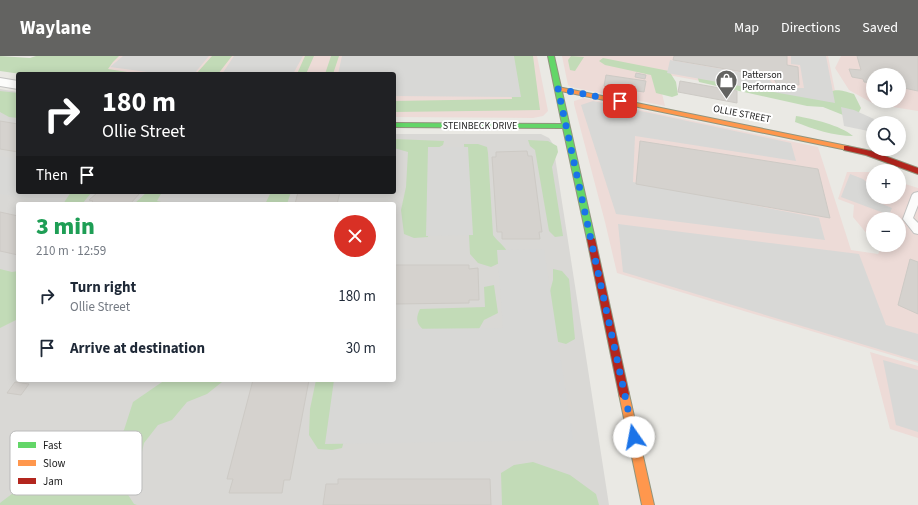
<!DOCTYPE html>
<meta charset="utf-8">
<style>
body{margin:0;font-family:"Source Sans 3",sans-serif;background:#f6f6f7;color:#1f2937;height:100vh;display:flex;flex-direction:column;font-size:15px;white-space:nowrap}
*{box-sizing:border-box;margin:0}
p{font-size:13px;color:#747a83}
.icon{flex:none;width:22px;height:22px;fill:none;stroke:currentColor;stroke-width:2;stroke-linecap:round;stroke-linejoin:round}
.map{position:relative;flex:1;overflow:hidden}
.sheet{position:absolute;left:16px;top:146px;width:380px;height:180px;display:flex;flex-direction:column;background:#fff;border-radius:4px;box-shadow:0 2px 10px #0003}
.sheet>*{flex:none}
.guide{position:absolute;left:16px;top:16px;width:380px;height:122px;border-radius:4px;box-shadow:0 2px 10px #0003;background:#202124;color:#fff;overflow:hidden}
.buttons{position:absolute;left:866px;top:12px;display:grid;gap:8px}
.buttons a{display:grid;place-items:center;width:40px;height:40px;border-radius:50%;background:#fff;box-shadow:0 2px 10px #0003;font-size:20px}
.pin{position:absolute;display:grid;place-items:center;width:34px;height:34px;color:#fff;margin:-17px;border-radius:8px;box-shadow:0 2px 6px #0006}
.me{position:absolute;width:44px;margin:-22px;rotate:348deg;stroke-linejoin:round;filter:drop-shadow(0 0 3px #0008)}
.turn{display:flex;align-items:center;gap:14px;height:84px;padding:0 20px;font-size:18px}
.turn .icon{width:52px;height:52px;stroke-width:2.5}
.turn b{display:block;font-size:28px;line-height:34px}
.then{display:flex;align-items:center;height:38px;padding:0 20px;background:#0003;gap:8px;font-size:15px}
.round{display:grid;place-items:center;flex:none;width:42px;height:42px;border-radius:21px;background:#f6f6f7}
.summary{display:flex;align-items:center;justify-content:space-between;height:68px;padding:0 20px}
h1{font-size:24px;font-weight:800;line-height:30px;color:#1e9e55}
ul{padding:0;list-style:none}
li{display:flex;align-items:center;gap:12px;height:52px;padding:0 20px}
li div{flex:1}
li b{display:block;font-size:15px}
li em{font-style:normal}
header{display:flex;align-items:center;gap:24px;box-sizing:border-box;height:56px;padding:0 20px;background:#636361;color:#fff}
header strong{font-size:19px}
nav{display:flex;gap:22px;margin-inline-start:auto;font-size:14px}
.map>svg:first-child{display:block}
.residential{fill:#d9d8d5;fill-rule:evenodd}
.commercial{fill:#eddbd7;fill-rule:evenodd}
.forest{fill:#c2dbb7}
.parking{fill:#d8d8d6}
.building{fill:#d5d2ce;stroke:#cdcac5}
.lines{fill:none;stroke-linecap:round;stroke-linejoin:round}
.lane-casing{stroke:#c2c2c0;stroke-width:2}
.street-casing{stroke:#c2c2c0;stroke-width:2}
.fast-casing{stroke:#91947c;stroke-width:2}
.slow-casing{stroke:#91947c;stroke-width:2}
.jam-casing{stroke:#91947c;stroke-width:2}
.lane{fill:#fcfcfb;fill-rule:evenodd}
.street{fill:#fcfcfb;fill-rule:evenodd}
.fast{fill:#63d668;fill-rule:evenodd}
.slow{fill:#ff974d;fill-rule:evenodd}
.jam{fill:#b3261e;fill-rule:evenodd}
.route{stroke:#1a73e8;stroke-width:7;stroke-dasharray:0 12.6}
.labels{text-anchor:middle;dominant-baseline:central;stroke-width:4;stroke-linejoin:round;paint-order:stroke}
.far-poi-label{font-size:10px;fill:#1b1b1b;stroke:#fff;text-anchor:start}
.far-street-label{font-size:10px;fill:#1b1b1b;stroke:#fff}
.key{fill:#fff;stroke:#bbb;stroke-width:1}
.key-label{font-size:11px;fill:#1b1b1b}
</style>
<header>
<strong>Waylane</strong>
<nav><a>Map</a><a>Directions</a><a>Saved</a></nav>
</header>
<div class="map">
<svg width="918" height="449" viewBox="0 0 918 449">
<rect width="100%" height="100%" fill="#eae9e4"/>
<path class="residential" d="M0 33 18 36V136H394V78H541L549 82 553 88 609 449H0ZM18 148H394V324H18Z"/>
<path class="commercial" d="M94 0H537L548 55 543 60 533 62 394 61V18H70Z
M562 0H828L838 50 657 17 665 50 571 31 568 29Z
M841 0H918V55L874 48 849 34 835 12ZM873 19H899V45H873Z
M584 42 818 91 851 194 878 198 883 189H899V163H873V184H872L853 161 854 149 838 143 847 116H873V141H899V126L918 132V307L617 217 605 166 574 48V45Z
M870 296 918 310V382L890 373Z"/>
<path class="forest" d="M0 0 30 2 36 0H119L113 6 108 13 140 18H21L0 15Z
M212 0H232L218 18H196Z
M305 0H314L306 18H297Z
M331 0H339L333 18H325Z
M508 0H533L540 54 394 56V45L512 43Z
M571 0 584 1 575 15 570 14 568 4Z
M603 2 669 15 676 26 678 39 672 41 656 37 651 19 605 9 599 5Z
M697 19 820 42C834 32 837 33 854 38L861 52 857 60 848 61 823 51 807 50 699 26Z
M0 35 18 37V62L9 61 0 56Z
M796 60C813 63 840 69 853 80 834 80 813 73 795 66Z
M394 83 444 85 443 89 434 94 430 98 428 181 414 182 404 178 401 154 406 131 408 96 394 92Z
M528 84 548 85 557 90 558 96 552 111 563 180 555 181 549 175 535 94 530 90Z
M464 88H478L487 91 488 97 493 179C498 186 504 189 509 198L508 203 491 211 478 207 470 198Z
M71 136H92L82 148H63Z
M147 136H162L157 145 170 148H134Z
M271 136H291L287 148H254L266 146Z
M0 213 12 216 18 215V263L0 272Z
M553 213 562 215 569 223 575 283 566 288 555 285 547 246 553 224Z
M494 229 498 257 484 264 475 280H431C420 271 413 267 420 253L485 251 484 231Z
M165 324H223L222 326 207 338 187 346 172 364 158 369 144 387 138 414 125 434 134 448 137 449H0V447L60 401 75 393 101 402 124 374 133 346Z
M316 324H344L349 366 342 392 332 394 318 393 309 379 310 353Z
M533 406 570 419 596 438 599 449H502L501 417 514 409Z"/>
<path class="parking" d="M123 0H209L194 18H162L110 11Z
M234 0H303L293 18H222Z
M342 0H514L521 41 394 40V18H338Z
M791 0H826L835 47 667 17 670 4 768 21 774 30 791 32H804L800 9 791 8Z
M593 45 791 87 796 105 635 80 633 126 819 162 825 184 616 158 581 49Z
M841 51 854 54 874 63 888 67H873V76L844 70Z
M428 91H468L473 179 426 180Z
M0 100 18 103V136H68L56 148 0 138Z
M850 118 863 123 873 132V141H878L877 146 892 152 889 159 841 141Z
M173 136H268L261 148H164Z
M618 168 859 198 886 269 918 278V305L623 216Z
M544 193 573 384 325 388 334 324H394V273L503 272 497 194Z
M883 304 918 314V376L896 369Z"/>
<path class="building" d="M674 0H787V9L798 11 799 29 789 27 790 32 778 30 773 21 673 4Z
M857 0H918V35L899 31V19H873V27L864 26 863 23 852 21 849 13 861 14Z
M636 17 646 19 645 23 635 21Z
M606 19 646 25 644 36 604 30Z
M680 25 737 35V47L678 36Z
M0 65 18 68V96L0 93Z
M640 85 818 113 830 162 636 128Z
M527 95 528 100H532L542 176H539L540 183H502V176H497L492 101H496V96Z
M98 136H141L130 148H90L93 145 89 144Z
M298 136H340L337 148H295Z
M0 156 18 160V199L0 195Z
M910 203 918 206V258L898 249Z
M394 209H469V213L478 212 479 244H469V247L394 248Z
M253 324H309L290 424H284L282 437H229L233 423H227Z
M15 326 29 328 21 339 7 337Z
M338 423H490L491 449H323L326 428H338Z"/>
<g class="lines">
<defs>
<path id="lane" d="M918 136V149L913 162 918 167V178L914 177 903 163 912 139 914 137Z"/>
<path id="street" d="M0 22 18 25V33L0 30Z"/>
<path id="fast" d="M548 0H554L595 183 591 186 587 183 563 72 394 71V67L562 68Z"/>
<path id="slow" d="M558 31 847 90 851 92 847 94 556 34V32Z
M624 333 628 335 629 338 654 449H642L619 338 620 335Z"/>
<path id="jam" d="M844 90H847L871 95 918 112V118L866 99 844 94Z
M591 180 595 183 629 338 628 341 624 343 620 341 619 338 587 183Z"/>
</defs>
<use href="#lane" class="lane-casing"/>
<use href="#street" class="street-casing"/>
<use href="#fast" class="fast-casing"/>
<use href="#slow" class="slow-casing"/>
<use href="#jam" class="jam-casing"/>
<use href="#lane" class="lane"/>
<use href="#street" class="street"/>
<use href="#fast" class="fast"/>
<use href="#slow" class="slow"/>
<use href="#jam" class="jam"/>
</g>
<g class="lines">
<path class="route" d="M620 45 558 33 634 381"/>
</g>
<defs>
<symbol id="shop-pin" viewBox="-11 -11 22 30"><path d="M0 17L-7.5 6A9.5 9.5 0 1 1 7.5 6Z" fill="#636361" stroke="#fff"/><path d="M-5-2.5h2.3a2.7 3.5 0 0 1 5.4 0H5L5.5 6h-11ZM-1.5-2.5h3a1.5 2.3 0 0 0-3 0Z" fill="#fff"/></symbol>
</defs>
<g fill-rule="evenodd">
<use href="#shop-pin" x="714" y="12" width="25" height="34"/>
</g>
<g class="labels">
<g class="far-poi-label">
<text x="742" y="19">Patterson<tspan x="742" dy="12">Performance</tspan></text>
</g>
<g class="far-street-label">
<text transform="translate(742 58) rotate(11)">OLLIE STREET</text>
<text x="480" y="70">STEINBECK DRIVE</text>
</g>
</g>
<rect x="10" y="375" width="132" height="64" rx="6" class="key"/>
<rect x="18" y="386" width="18" height="6" fill="#63d668"/>
<rect x="18" y="404" width="18" height="6" fill="#ff974d"/>
<rect x="18" y="422" width="18" height="6" fill="#b3261e"/>
<g class="key-label">
<text x="43" y="393">Fast</text>
<text x="43" y="411">Slow</text>
<text x="43" y="429">Jam</text>
</g>
</svg>
<div class="buttons">
<a><svg class="icon" aria-label="sound" viewBox="0 0 24 24"><path d="M4 9h4l5-4v14l-5-4H4zM17 9q2 3 0 6"/></svg></a>
<a><svg class="icon" aria-label="search" viewBox="0 0 24 24"><circle cx="10" cy="10" r="6"/><path d="M15 15l6 6"/></svg></a>
<a>+</a>
<a>−</a>
</div>
<div class="pin" style="left:620px;top:45px;background:#d93025"><svg class="icon" aria-label="arrive" viewBox="0 0 24 24"><path d="M6 21V4h12l-3 4 3 4H6"/></svg></div>
<svg class="me" style="left:634px;top:381px" viewBox="-20 -20 40 40"><circle r="19" fill="#fff"/><path d="M0-13L10 11 0 6-10 11z" fill="#1a73e8"/></svg>
<div class="guide">
<div class="turn"><svg class="icon" aria-label="right" viewBox="0 0 24 24"><path d="M7 20v-9h11M14 6l5 5-5 5"/></svg><div><b>180 m</b>Ollie Street</div></div>
<div class="then">Then<svg class="icon" aria-label="arrive" viewBox="0 0 24 24"><path d="M6 21V4h12l-3 4 3 4H6"/></svg></div>
</div>
<section class="sheet">
<div class="summary"><div><h1>3 min</h1><p>210 m · 12:59</p></div><a class="round" style="background:#d93025;color:#fff"><svg class="icon" aria-label="close" viewBox="0 0 24 24"><path d="M6 6l12 12M18 6L6 18"/></svg></a></div>
<ul>
<li><svg class="icon" aria-label="right" viewBox="0 0 24 24"><path d="M7 20v-9h11M14 6l5 5-5 5"/></svg><div><b>Turn right</b><p>Ollie Street</p></div><em>180 m</em></li>
<li><svg class="icon" aria-label="arrive" viewBox="0 0 24 24"><path d="M6 21V4h12l-3 4 3 4H6"/></svg><div><b>Arrive at destination</b></div><em>30 m</em></li>
</ul>
</section>
</div>
